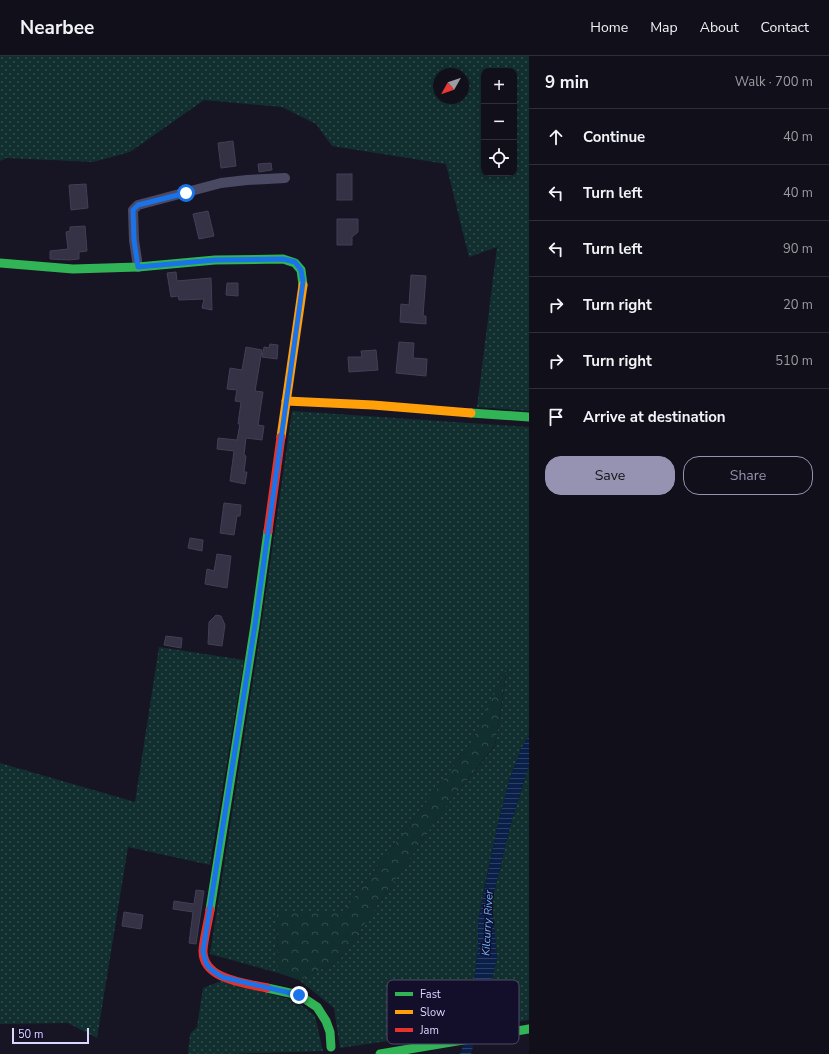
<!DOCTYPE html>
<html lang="en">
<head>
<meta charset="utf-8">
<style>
	body { margin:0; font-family:"Nunito Sans",sans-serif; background:#1a1823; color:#f1f3f6 }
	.controls { position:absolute; right:12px; top:12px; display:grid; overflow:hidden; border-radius:8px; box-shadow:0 2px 6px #0003 }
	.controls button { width:36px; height:36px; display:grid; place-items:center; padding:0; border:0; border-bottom:1px solid #302f39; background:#110f1a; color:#f1f3f6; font:20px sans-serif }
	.compass { position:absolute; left:433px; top:12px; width:36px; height:36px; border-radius:50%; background:#110f1a; box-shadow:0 2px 6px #0003; rotate:230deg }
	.scale { position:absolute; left:12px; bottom:10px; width:77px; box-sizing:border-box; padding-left:4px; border:2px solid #dbd6ff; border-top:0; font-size:11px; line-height:14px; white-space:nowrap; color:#dbd6ff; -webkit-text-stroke:3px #130e29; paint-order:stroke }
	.stop { position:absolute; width:12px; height:12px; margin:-9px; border:3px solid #1a73e8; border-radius:50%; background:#fff }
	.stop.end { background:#1a73e8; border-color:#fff; box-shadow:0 1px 4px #0008 }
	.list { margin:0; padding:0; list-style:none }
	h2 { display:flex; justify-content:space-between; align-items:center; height:52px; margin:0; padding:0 16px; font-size:17px }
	h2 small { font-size:13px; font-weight:400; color:#9c9ca2 }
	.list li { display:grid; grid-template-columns:26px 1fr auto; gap:12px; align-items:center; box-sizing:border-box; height:56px; padding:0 16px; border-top:1px solid #302f39 }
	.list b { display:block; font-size:15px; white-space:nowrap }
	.list em { font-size:13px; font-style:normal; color:#9c9ca2 }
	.actions { display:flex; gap:8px; padding:12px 16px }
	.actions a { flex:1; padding:9px 0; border:1px solid #9692b2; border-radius:16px; text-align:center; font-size:14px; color:#9692b2 }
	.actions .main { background:#9692b2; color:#111 }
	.icon { flex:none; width:22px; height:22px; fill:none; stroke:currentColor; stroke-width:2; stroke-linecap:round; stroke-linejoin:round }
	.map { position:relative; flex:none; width:529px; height:998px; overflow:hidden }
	header { display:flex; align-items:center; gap:24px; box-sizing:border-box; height:56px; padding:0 20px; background:#110f1a; border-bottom:1px solid #302f39 }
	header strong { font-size:19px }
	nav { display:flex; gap:22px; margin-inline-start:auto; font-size:14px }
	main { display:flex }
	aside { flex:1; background:#110f1a }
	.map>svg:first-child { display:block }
	.grass { fill:url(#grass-dots); fill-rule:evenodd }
	.forest { fill:url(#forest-crowns) }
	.water { fill:url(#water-rules) }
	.building { fill:#353245; stroke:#433f56 }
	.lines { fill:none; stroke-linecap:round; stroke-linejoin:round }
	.street { stroke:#4a4964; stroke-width:10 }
	.fast { stroke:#30b455; stroke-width:9 }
	.slow { stroke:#ff9f0a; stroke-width:9 }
	.jam { stroke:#e5322d; stroke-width:9 }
	.route { stroke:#1a73e8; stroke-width:5 }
	.labels { text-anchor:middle; stroke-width:3; stroke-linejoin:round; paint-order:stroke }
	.water-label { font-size:11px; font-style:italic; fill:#64b6ff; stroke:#130e29 }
	.key { fill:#130e29; stroke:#4f4a69; stroke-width:1 }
	.key-label { font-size:11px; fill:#dbd6ff }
</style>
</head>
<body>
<header>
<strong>Nearbee</strong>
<nav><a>Home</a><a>Map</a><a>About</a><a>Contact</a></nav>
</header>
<main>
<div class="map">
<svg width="529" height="998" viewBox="0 0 529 998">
	<defs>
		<pattern id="grass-dots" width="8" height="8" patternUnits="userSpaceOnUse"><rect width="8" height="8" fill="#122f30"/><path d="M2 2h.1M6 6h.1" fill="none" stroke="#344c4f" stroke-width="1.8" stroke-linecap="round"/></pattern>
		<pattern id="forest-crowns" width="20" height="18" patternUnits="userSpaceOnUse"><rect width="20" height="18" fill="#122f30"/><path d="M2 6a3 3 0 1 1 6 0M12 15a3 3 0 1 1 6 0" fill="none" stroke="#344c4f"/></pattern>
		<pattern id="water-rules" width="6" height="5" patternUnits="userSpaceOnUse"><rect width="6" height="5" fill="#0a2049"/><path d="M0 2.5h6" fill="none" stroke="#2d4064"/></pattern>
	</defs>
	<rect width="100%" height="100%" fill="#171423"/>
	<g class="grass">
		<path d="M0 0H529V355L477 351 497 191 469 201 446 108 332 90 316 68 282 51 204 44 130 96 93 106 6 102 0 105ZM484 15H514V117H484ZM439 18H463V42H439Z"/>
		<path d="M292 355 529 371V679L521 693 509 725 497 772 485 829 478 866V892L474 926 476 938 466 940 462 974 340 992 334 952 299 924 339 905 446 750 495 690 507 613 470 689 343 856H277L278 917 210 898 258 592Z"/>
		<path d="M159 591 244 604 210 809 128 791 97 982 68 967 0 968V707L135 746Z"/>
		<path d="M529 709V964L479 972 497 903 492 845 510 771Z"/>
		<path d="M221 925 297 945 315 960 323 995 227 998H188L190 978 197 971 203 932Z"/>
	</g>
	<path class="forest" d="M507 611 495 689 446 750 339 905 299 924 278 917 277 856H343L470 689Z"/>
	<path class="water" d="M529 679V709L510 771 492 845 497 903 471 998H460L473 962 476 938 474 926 478 892V866L497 772 509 725 521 693Z"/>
	<g class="building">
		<path d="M233 85 236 110 221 112 218 87Z"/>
		<path d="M271 107 272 114 259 116 258 108Z"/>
		<rect x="337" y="118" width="15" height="26"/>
		<path d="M86 128 88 152 71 154 69 129Z"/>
		<path d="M208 155 214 180 199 183 193 158Z"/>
		<path d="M337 163H358V176L352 181V189H337Z"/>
		<path d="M85 170 87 195 79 196V203L69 204 50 203V195L68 193 66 176 70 175V171Z"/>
		<path d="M176 216 177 225 211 222 212 254 202 252 204 243 179 244 178 240 171 241 167 217Z"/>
		<path d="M411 219 426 220 423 260H426V268L400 266 401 248 409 249Z"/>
		<path d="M227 227H238V240L226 239Z"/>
		<path d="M399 286 414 287 413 302 427 303 426 320 396 317Z"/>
		<path d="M270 288 278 289 277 303 262 301 264 291 269 292Z"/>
		<path d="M246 291 262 294 255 335 263 336 258 369 264 370 262 384 246 382 244 399 246 400 244 416H247L245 428 230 425 234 395 217 393 218 382 237 384 240 368H238L241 346 235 345 237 334 227 333 230 312 242 314Z"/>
		<path d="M376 294 378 314 349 316 348 301H362L361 295Z"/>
		<path d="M224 447 241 449 240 460H237L234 479 220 477Z"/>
		<path d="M190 482 203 484 202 495 188 492Z"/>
		<path d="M217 498 231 500 227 532 205 528 207 513 214 515Z"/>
		<path d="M216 559 221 560 225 569 222 590 208 588 209 566Z"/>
		<path d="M166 580 182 582 181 592 164 589Z"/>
		<path d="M196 834 204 835 196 888 189 887 193 856 173 853 174 845 194 848Z"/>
		<path d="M124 856 143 859 141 873 122 870Z"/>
	</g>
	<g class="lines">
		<path class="street" d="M138 211 134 184 133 154 138 149 221 127 247 124 285 122"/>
		<g class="fast">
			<path d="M0 207 73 213 138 211 215 204 283 203 295 207 301 214 303 229"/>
			<path d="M471 357 529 361"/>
			<path d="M210 854 255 569 268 475"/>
			<path d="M267 932 299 939 317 951 326 965 330 976 331 991"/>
			<path d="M380 998 529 973"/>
		</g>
		<g class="slow">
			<path d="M286 345 373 349 471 357"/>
			<path d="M281 381 303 229"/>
		</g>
		<g class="jam">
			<path d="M268 475 281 381"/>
			<path d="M210 854C208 867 204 881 203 894 202 924 246 927 267 932"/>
		</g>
	</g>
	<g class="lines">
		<path class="route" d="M186 137 138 149 133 154 134 184 138 211 215 204 283 203 295 206 301 214 303 226 255 569 203 895C206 911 208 912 222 921L299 939"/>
	</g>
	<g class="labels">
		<g class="water-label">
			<text transform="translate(487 867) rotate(-87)" y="4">Kilcurry River</text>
		</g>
	</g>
	<rect x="387" y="924" width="132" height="64" rx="6" class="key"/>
	<rect x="395" y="936" width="18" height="4" fill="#30b455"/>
	<rect x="395" y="954" width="18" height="4" fill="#ff9f0a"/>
	<rect x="395" y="972" width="18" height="4" fill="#e5322d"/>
	<g class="key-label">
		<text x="420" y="942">Fast</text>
		<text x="420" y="960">Slow</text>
		<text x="420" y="978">Jam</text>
	</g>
</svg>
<div class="controls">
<button>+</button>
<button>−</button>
<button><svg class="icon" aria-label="locate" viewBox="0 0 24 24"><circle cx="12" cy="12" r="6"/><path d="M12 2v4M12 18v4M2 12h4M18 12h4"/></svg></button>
</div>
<svg class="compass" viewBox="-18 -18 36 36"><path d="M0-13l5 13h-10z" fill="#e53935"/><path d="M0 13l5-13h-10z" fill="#9c9ca2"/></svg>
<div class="scale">50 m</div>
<div class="stop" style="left:186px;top:137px"></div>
<div class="stop end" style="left:299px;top:939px"></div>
</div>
<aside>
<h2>9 min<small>Walk · 700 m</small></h2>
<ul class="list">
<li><svg class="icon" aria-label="ahead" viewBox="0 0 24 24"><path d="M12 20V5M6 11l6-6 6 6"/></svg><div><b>Continue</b></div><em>40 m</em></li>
<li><svg class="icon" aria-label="left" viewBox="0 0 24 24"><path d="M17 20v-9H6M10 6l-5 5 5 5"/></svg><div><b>Turn left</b></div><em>40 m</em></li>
<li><svg class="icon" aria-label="left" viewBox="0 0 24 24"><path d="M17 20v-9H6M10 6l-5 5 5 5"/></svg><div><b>Turn left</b></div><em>90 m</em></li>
<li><svg class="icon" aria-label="right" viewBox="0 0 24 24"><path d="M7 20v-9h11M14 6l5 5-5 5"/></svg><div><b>Turn right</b></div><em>20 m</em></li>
<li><svg class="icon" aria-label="right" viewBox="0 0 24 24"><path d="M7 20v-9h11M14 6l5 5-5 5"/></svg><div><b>Turn right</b></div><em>510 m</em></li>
<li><svg class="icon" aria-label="arrive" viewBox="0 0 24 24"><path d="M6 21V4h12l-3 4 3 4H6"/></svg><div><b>Arrive at destination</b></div></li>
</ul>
<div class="actions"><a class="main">Save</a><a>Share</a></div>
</aside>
</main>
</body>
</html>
